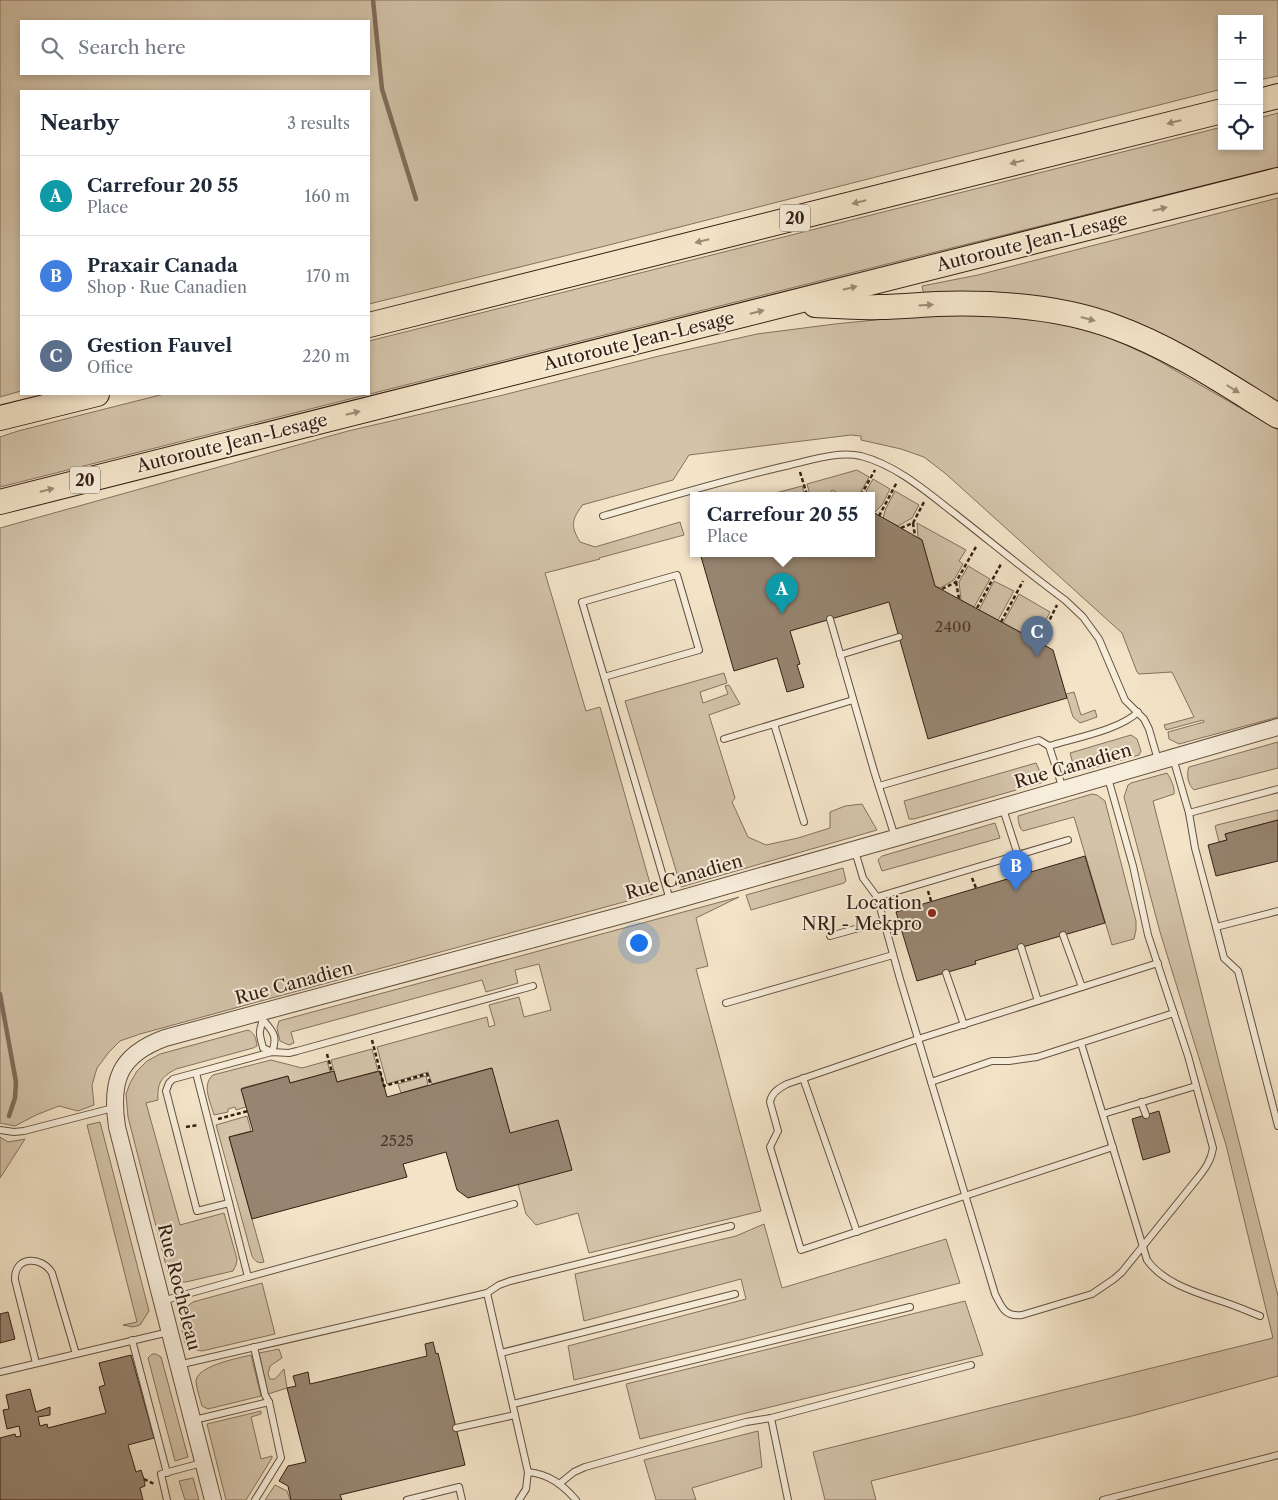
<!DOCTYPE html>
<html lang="en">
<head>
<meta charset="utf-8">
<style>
	body { margin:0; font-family:"Libre Caslon Text",serif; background:#f6f6f7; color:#1f2937 }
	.controls { position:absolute; right:15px; top:15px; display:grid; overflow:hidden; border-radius:0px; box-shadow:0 2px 8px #0003 }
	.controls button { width:45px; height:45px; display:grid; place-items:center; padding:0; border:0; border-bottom:1px solid #e0e1e3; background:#fff; color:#1f2937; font:25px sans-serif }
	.you { position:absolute; left:638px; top:942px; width:18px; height:18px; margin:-12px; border:4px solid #fff; border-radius:50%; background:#1a73e8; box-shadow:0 0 0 8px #1a73e833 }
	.badge { display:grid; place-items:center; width:32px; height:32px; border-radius:50%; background:#db2777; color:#fff; font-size:16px; font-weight:700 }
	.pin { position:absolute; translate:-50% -41px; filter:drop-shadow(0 1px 2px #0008) }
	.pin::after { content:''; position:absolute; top:26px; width:18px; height:15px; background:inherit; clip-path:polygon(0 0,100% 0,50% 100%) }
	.popup { position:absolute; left:690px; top:492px; width:185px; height:65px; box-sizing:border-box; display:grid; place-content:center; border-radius:0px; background:#fff; filter:drop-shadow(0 1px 4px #0005); font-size:16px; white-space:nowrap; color:#747a83 }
	.popup b { font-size:19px; color:#1f2937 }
	.popup::after { content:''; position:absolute; left:50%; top:100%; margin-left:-10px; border:10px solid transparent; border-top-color:#fff }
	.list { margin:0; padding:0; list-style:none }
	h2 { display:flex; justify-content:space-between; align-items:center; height:65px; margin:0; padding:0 20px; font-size:21px }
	h2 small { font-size:16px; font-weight:400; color:#747a83 }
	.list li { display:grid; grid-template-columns:32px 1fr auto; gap:15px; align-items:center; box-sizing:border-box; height:80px; padding:0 20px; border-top:1px solid #e0e1e3 }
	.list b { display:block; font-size:19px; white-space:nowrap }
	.list p { margin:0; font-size:16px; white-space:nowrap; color:#747a83 }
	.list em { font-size:16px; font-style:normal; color:#747a83 }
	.icon { flex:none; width:28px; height:28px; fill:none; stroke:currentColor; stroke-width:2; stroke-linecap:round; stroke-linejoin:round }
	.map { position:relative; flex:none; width:1278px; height:1500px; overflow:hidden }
	.search { position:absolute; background:#fff; box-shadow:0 2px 8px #0003; left:20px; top:20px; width:350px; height:55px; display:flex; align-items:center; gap:12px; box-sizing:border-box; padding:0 18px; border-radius:0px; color:#747a83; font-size:19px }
	.panel { position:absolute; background:#fff; box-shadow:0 2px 8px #0003; left:20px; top:90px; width:350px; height:305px; border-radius:0px }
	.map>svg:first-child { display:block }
	.green { fill:#d3c3a9; stroke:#84715e; fill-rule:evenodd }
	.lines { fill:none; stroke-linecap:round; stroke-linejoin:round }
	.stream { stroke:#806d5a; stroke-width:4.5 }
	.building { fill:#978571; stroke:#341f13 }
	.service-casing { stroke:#645040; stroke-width:8 }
	.tertiary-casing { stroke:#645040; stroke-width:18 }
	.motorway-casing { stroke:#341f13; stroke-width:26 }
	.path { stroke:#341f13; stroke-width:2.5; stroke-dasharray:4 2.5; stroke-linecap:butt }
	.service { stroke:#f7eddb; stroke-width:6 }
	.tertiary { stroke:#f7eddb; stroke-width:16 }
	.motorway { stroke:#f3e4c8; stroke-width:24 }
	.oneway { fill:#9d8b77 }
	.poi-dot { fill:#8f2418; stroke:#f7eddb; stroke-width:2 }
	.labels { text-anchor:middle; stroke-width:4; stroke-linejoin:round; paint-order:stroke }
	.number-label { font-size:15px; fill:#4d382a }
	.shield { fill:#f7eddb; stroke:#6e5d4f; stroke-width:1 }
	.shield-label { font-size:16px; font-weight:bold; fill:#341f13 }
	.street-label { font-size:18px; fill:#341f13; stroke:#f7eddb }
	.poi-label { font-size:18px; fill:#341f13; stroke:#f7eddb; text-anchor:end }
</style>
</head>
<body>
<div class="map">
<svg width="1278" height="1500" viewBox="0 0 1278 1500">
	<rect width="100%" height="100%" fill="#f3e4c8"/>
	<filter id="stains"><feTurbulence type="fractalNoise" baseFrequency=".004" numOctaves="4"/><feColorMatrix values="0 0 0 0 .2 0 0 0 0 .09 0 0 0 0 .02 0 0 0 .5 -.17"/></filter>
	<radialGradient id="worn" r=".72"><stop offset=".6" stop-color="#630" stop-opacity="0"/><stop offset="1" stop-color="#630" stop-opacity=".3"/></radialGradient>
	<g class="green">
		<path d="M0 0H1278V76L1259 80V19H1222V89L601 247 369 304V91H21V391L0 397ZM21 21H369V74H21Z"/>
		<path d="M1278 113V167L859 271 0 487V437L18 431 164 394H369V341L1222 127V146H1259V118Z"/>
		<path d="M1278 198V405L1174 344 924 295 922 286 978 275Z"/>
		<path d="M962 314 1013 316 1060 323 1111 338 1154 358 1278 430V717L1179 744 1169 739 1168 732 1204 722 1203 720 1166 730 1164 725 1194 717 1172 672 1139 674 1137 672 1122 633 946 474 924 457 901 449 861 440V436L851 435 689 455 673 480 582 505V506C571 520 571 527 580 542L595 547 680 522 684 535 599 558 600 559 545 573 586 711 600 707 653 894 140 1034 120 1041 109 1052 97 1068 92 1085 94 1105 78 1111 59 1106 36 1115 15 1126 0 1123V528L348 431 499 396 659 356 757 334 835 324 905 317Z"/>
		<path d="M857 470 869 477 859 495H842L832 490 829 495H810L807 484Z"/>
		<path d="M873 479 890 489 882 505 874 513 871 511V495H864Z"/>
		<path d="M802 486 805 495H768Z"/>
		<path d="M895 491 919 505 912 518 898 526 883 518 886 508Z"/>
		<path d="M917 523 966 550 959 561 963 564 954 580 940 588 935 586 922 540 918 537Z"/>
		<path d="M968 566 990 579 974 607 961 600 959 582Z"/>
		<path d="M994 581 1014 591 998 620 979 610Z"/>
		<path d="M1019 594 1050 612 1042 628 1026 635 1003 623Z"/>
		<path d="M724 673 727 683 700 692 703 703 728 694 725 686 729 685 740 704 709 715 735 798 732 802 748 837 766 845 798 838 830 828V812L845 806 862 804 877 830 681 887 625 701Z"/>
		<path d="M1074 692 1081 715 1095 710 1097 717 1080 723 1073 717 1066 694Z"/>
		<path d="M1131 735 1137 739 1141 751 1139 755 1082 771 1074 767 1070 753Z"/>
		<path d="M1278 742V768L1197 789 1194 790C1188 785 1186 774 1189 767Z"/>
		<path d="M1036 763 1042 776 1043 781 1041 783 914 819H909L904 801Z"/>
		<path d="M1167 773C1171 779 1175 788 1174 794L1153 801 1278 1296V1376L1136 1415 871 1481 876 1500H825L813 1452 1273 1338 1226 1145 1160 932 1124 797 1128 785 1131 783Z"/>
		<path d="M1092 794 1097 795 1105 801 1136 921V930L1134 939 1112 945 1074 817 1023 831C1019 828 1018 820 1018 816Z"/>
		<path d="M1278 810V820L1225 834 1227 840 1219 842 1215 826 1217 825Z"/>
		<path d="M995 823 1000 838 882 871 878 860 882 856Z"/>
		<path d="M843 868 846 881 844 883 751 910 746 895Z"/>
		<path d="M739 897 696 918 708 966 696 969 761 1211 589 1253 578 1213 536 1225 526 1214 518 1184 510 1133 491 1068 432 1084 428 1072 387 1084 377 1047 487 1017 489 1027 495 1025 489 1005 519 997 524 1017 551 1010 539 964 515 970 518 983 486 992 482 980 291 1032 294 1043 289 1045 280 1041 277 1028 279 1021Z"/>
		<path d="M248 1030C255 1033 256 1039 257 1046L253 1048 176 1069C161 1077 157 1083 158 1100L146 1103 180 1225 224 1213 237 1259 236 1265 233 1271 186 1282H179L168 1273 128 1117 126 1094 130 1083 137 1071 147 1061 160 1054Z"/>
		<path d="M372 1049 378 1071 337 1082 331 1060Z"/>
		<path d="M271 1060 302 1068 327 1061 330 1072 290 1083 288 1076 242 1088 246 1107 236 1110 235 1107 228 1109V1112L214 1115C211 1103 201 1085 213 1075Z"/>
		<path d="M426 1076 428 1085 401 1093 398 1084Z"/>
		<path d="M247 1116 251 1131 229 1137 264 1262C258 1264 255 1261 252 1256L216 1125Z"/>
		<path d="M100 1122 149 1311 140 1325 133 1327 123 1325 137 1322 87 1125Z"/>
		<path d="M0 1137 8 1142 25 1139 0 1178Z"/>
		<path d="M764 1224 782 1288 946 1239 960 1283 744 1339 574 1380 568 1346 746 1299 741 1279 584 1321 575 1274 736 1236Z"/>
		<path d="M262 1283 275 1334 202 1351 193 1349 186 1346C182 1326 174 1315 193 1302Z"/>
		<path d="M965 1301 983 1355 640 1439 626 1384Z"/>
		<path d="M279 1349 282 1358 270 1366 268 1374 270 1379H275L284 1369 287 1388 268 1394 259 1353Z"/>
		<path d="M152 1354H156L161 1357 188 1457 175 1461 148 1358Z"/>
		<path d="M251 1355 261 1396 208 1409 202 1406C200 1399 197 1390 196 1382 195 1366 239 1358 251 1355Z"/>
		<path d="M261 1411V1414L251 1417 261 1459 272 1456V1458L246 1500H226L207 1424Z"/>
		<path d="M758 1431 762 1467 692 1488 696 1500H656L644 1460Z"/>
		<path d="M193 1478 199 1500H185L179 1481Z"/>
		<path d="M275 1485 287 1491 290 1500H265Z"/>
	</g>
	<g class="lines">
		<g class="stream">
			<path d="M373 0 382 89 416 199"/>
			<path d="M0 994 16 1082 15 1098 9 1116"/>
		</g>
	</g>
	<g class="building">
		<path d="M871 511 922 540 935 586 1053 650 1067 698 928 739 889 602 790 631 800 664 797 665 804 687 787 692 777 658 734 671 700 553H871Z"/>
		<path d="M1278 820V861L1216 876 1208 845 1227 840 1225 834Z"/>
		<path d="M1085 856 1105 923 975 961 976 964 917 981 896 912Z"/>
		<path d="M492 1068 510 1133 558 1120 572 1170 468 1198 457 1190 446 1152 403 1164 407 1177 252 1219 229 1137 253 1131 241 1089 288 1076 290 1083 334 1071 337 1082 380 1071 387 1097Z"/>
		<path d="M1159 1111 1170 1152 1143 1160 1132 1119Z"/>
		<path d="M8 1312 15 1339 0 1343V1314Z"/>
		<path d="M433 1342 436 1354 438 1353 465 1465 340 1495 342 1500H291L288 1486 279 1481 288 1466 306 1462 287 1388 296 1386 293 1376 308 1372 310 1384 427 1356 425 1344Z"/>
		<path d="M131 1355 154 1438 128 1445 136 1472 141 1470 144 1479 145 1486 140 1488 143 1500H0V1438L15 1434 16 1437 21 1436 19 1426 7 1429 3 1410 9 1409 6 1395 30 1389 36 1412 50 1407V1415L38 1417 40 1426 47 1424 48 1428 106 1413 99 1387 105 1385 99 1363Z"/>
	</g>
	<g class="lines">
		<g class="service-casing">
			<g id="service">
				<path d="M603 516C665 498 727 479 790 465 812 460 838 451 861 456 896 465 927 492 954 513 991 542 1027 572 1065 600L1083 617 1099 639 1125 700 1144 719 1149 729 1158 760"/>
				<path d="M830 619 874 771 895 837"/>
				<path d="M840 655 899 637"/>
				<path d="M604 677 699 650 677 575 582 602 670 900"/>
				<path d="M774 724 804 822"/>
				<path d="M724 739 853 700"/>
				<path d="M1173 758 1189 813 1278 789"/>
				<path d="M879 786 1039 740 1049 746"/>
				<path d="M1063 789 1049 746C1074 738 1120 730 1138 712"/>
				<path d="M1003 809 1018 855"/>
				<path d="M1189 813 1195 848 1216 927 1278 911"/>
				<path d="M855 851 863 878 877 897 900 979 995 1294C1002 1308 1005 1317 1022 1315L1092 1294 1114 1279 1122 1272 1197 1179C1205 1169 1211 1161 1213 1148L1188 1056 1148 935 1133 866 1108 778"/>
				<path d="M877 897 1068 840"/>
				<path d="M1216 927 1224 958 1238 971 1278 1126"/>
				<path d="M1063 935 1082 987"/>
				<path d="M830 936 884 921"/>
				<path d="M1021 947 1038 1001"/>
				<path d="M946 973 964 1025"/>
				<path d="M726 1003 893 955"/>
				<path d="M262 1013C264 1020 261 1024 260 1031 259 1036 262 1042 263 1048L272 1052C278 1037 273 1031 263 1020"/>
				<path d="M1081 1043 1147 1260C1164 1284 1198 1293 1224 1302 1236 1306 1248 1311 1260 1316"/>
				<path d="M803 1078 857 1232"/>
				<path d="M931 1082 992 1061H1009L1037 1057 1174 1013"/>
				<path d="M1141 1102 1146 1115"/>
				<path d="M1103 1114 1196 1086"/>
				<path d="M0 1130 14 1132 24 1131 113 1108"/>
				<path d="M1113 1147 801 1250 770 1147 778 1131 770 1102C771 1093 779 1088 787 1084L918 1039 1158 963"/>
				<path d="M229 1203 197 1211 166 1091 169 1083 173 1079 272 1052 289 1053 297 1051 533 986"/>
				<path d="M248 1277 514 1204"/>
				<path d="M487 1293 528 1472 526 1489 519 1500"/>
				<path d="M162 1301 248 1277 196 1073"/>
				<path d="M132 1340 167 1473"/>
				<path d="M254 1347 265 1395 269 1402"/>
				<path d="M501 1353 735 1294"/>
				<path d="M36 1363 15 1280C14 1255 42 1256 52 1273L76 1354"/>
				<path d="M178 1365 487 1293 499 1285 510 1281 731 1226"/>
				<path d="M0 1372 169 1332"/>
				<path d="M513 1404 910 1307"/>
				<path d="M771 1418 788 1500"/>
				<path d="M194 1420 269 1402 281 1458 255 1500"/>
				<path d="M456 1428 515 1415"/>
				<path d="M528 1472C549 1474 563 1485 576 1500"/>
				<path d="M559 1484 574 1472 585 1467 746 1422 771 1418 971 1365"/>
				<path d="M167 1500 161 1474 202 1463"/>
				<path d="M407 1500 459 1487 462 1500"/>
				<path d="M1103 1500 1278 1455"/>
			</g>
		</g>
		<g class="tertiary-casing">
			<path id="tertiary" d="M213 1500 117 1127C110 1080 119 1055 165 1038L634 912 895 838 1278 727"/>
		</g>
		<g class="motorway-casing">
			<g id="motorway">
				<path d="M1259 101 1278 96"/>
				<path d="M815 305C836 306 858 308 879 307 898 307 917 305 936 304 996 302 1059 306 1115 327 1173 348 1226 384 1278 416"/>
				<path d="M369 325 1222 111"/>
				<path d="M0 418 97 394"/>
				<path d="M0 502 1278 180"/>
			</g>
		</g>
		<g class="path">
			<path d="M800 472 807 495"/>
			<path d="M861 495 875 470"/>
			<path d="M879 516 897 482"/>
			<path d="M913 523 924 502"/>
			<path d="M901 528 913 523 915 536"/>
			<path d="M956 582 959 599"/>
			<path d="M942 589 956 582 977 545"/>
			<path d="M977 608 1001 564"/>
			<path d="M1001 622 1023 581"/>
			<path d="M1044 631 1057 605"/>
			<path d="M1030 637 1044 631 1045 646"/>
			<path d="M1027 862 1031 872"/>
			<path d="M1010 867 1013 877"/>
			<path d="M972 878 976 888"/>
			<path d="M928 891 931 901"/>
			<path d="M372 1040 384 1086 427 1074 431 1085"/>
			<path d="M327 1054 332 1072"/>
			<path d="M218 1119 248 1111"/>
			<path d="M186 1127 198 1125"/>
			<path d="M144 1479 154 1484"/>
		</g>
		<use href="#service" class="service"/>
		<use href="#tertiary" class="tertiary"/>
		<use href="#motorway" class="motorway"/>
	</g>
	<defs><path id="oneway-solid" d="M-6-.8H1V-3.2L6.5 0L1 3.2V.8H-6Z" transform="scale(1.25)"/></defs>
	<g class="oneway">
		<use href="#oneway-solid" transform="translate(1174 122) rotate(166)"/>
		<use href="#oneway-solid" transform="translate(1017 162) rotate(166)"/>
		<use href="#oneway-solid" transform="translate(859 202) rotate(166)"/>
		<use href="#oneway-solid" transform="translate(1160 209) rotate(-14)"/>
		<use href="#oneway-solid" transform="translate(702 241) rotate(166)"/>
		<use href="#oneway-solid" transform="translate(850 288) rotate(-14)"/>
		<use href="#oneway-solid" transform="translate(926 305) rotate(-3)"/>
		<use href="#oneway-solid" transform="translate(757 312) rotate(-14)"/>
		<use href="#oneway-solid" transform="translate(1088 319) rotate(15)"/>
		<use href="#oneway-solid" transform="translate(1233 389) rotate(32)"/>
		<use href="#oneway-solid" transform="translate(353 413) rotate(-14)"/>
		<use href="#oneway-solid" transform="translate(47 490) rotate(-14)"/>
	</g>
	<circle class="poi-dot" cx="932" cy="913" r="5"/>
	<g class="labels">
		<g class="number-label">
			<text x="953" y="632">2400</text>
			<text x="397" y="1146">2525</text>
		</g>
		<g class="shield">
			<rect x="780" y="204.5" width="30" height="27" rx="4"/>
			<rect x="70" y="466.5" width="30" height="27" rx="4"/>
		</g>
		<g class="shield-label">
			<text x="795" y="224">20</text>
			<text x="85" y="486">20</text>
		</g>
		<g class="street-label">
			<text transform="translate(1032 242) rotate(-14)" y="6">Autoroute Jean-Lesage</text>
			<text transform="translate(639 341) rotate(-14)" y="6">Autoroute Jean-Lesage</text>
			<text transform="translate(232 443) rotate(-14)" y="6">Autoroute Jean-Lesage</text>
			<text transform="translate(1073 766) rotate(-16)" y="6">Rue Canadien</text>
			<text transform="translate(684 877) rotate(-16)" y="6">Rue Canadien</text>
			<text transform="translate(294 983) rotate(-15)" y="6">Rue Canadien</text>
			<text transform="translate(179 1287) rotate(76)" y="6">Rue Rocheleau</text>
		</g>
		<g class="poi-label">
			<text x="922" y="909">Location<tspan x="922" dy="21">NRJ - Mekpro</tspan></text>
		</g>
	</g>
	<rect width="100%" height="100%" filter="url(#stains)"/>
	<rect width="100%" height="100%" fill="url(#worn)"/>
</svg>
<div class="controls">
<button>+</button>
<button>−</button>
<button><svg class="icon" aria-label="locate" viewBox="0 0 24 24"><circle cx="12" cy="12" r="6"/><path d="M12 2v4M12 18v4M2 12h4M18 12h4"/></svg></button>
</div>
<div class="you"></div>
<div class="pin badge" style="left:782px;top:614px;background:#0f9aa8">A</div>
<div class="popup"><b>Carrefour 20 55</b>Place</div>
<div class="pin badge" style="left:1016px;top:891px;background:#3f7fe0">B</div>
<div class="pin badge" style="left:1037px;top:657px;background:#5c6f8a">C</div>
<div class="search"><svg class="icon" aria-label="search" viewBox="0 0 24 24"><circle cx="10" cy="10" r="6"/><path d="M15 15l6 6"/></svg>Search here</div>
<section class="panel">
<h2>Nearby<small>3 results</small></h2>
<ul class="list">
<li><span class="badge" style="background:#0f9aa8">A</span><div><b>Carrefour 20 55</b><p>Place</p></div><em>160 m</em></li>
<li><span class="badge" style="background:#3f7fe0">B</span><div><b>Praxair Canada</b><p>Shop · Rue Canadien</p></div><em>170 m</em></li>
<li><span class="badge" style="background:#5c6f8a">C</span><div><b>Gestion Fauvel</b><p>Office</p></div><em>220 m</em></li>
</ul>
</section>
</div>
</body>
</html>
